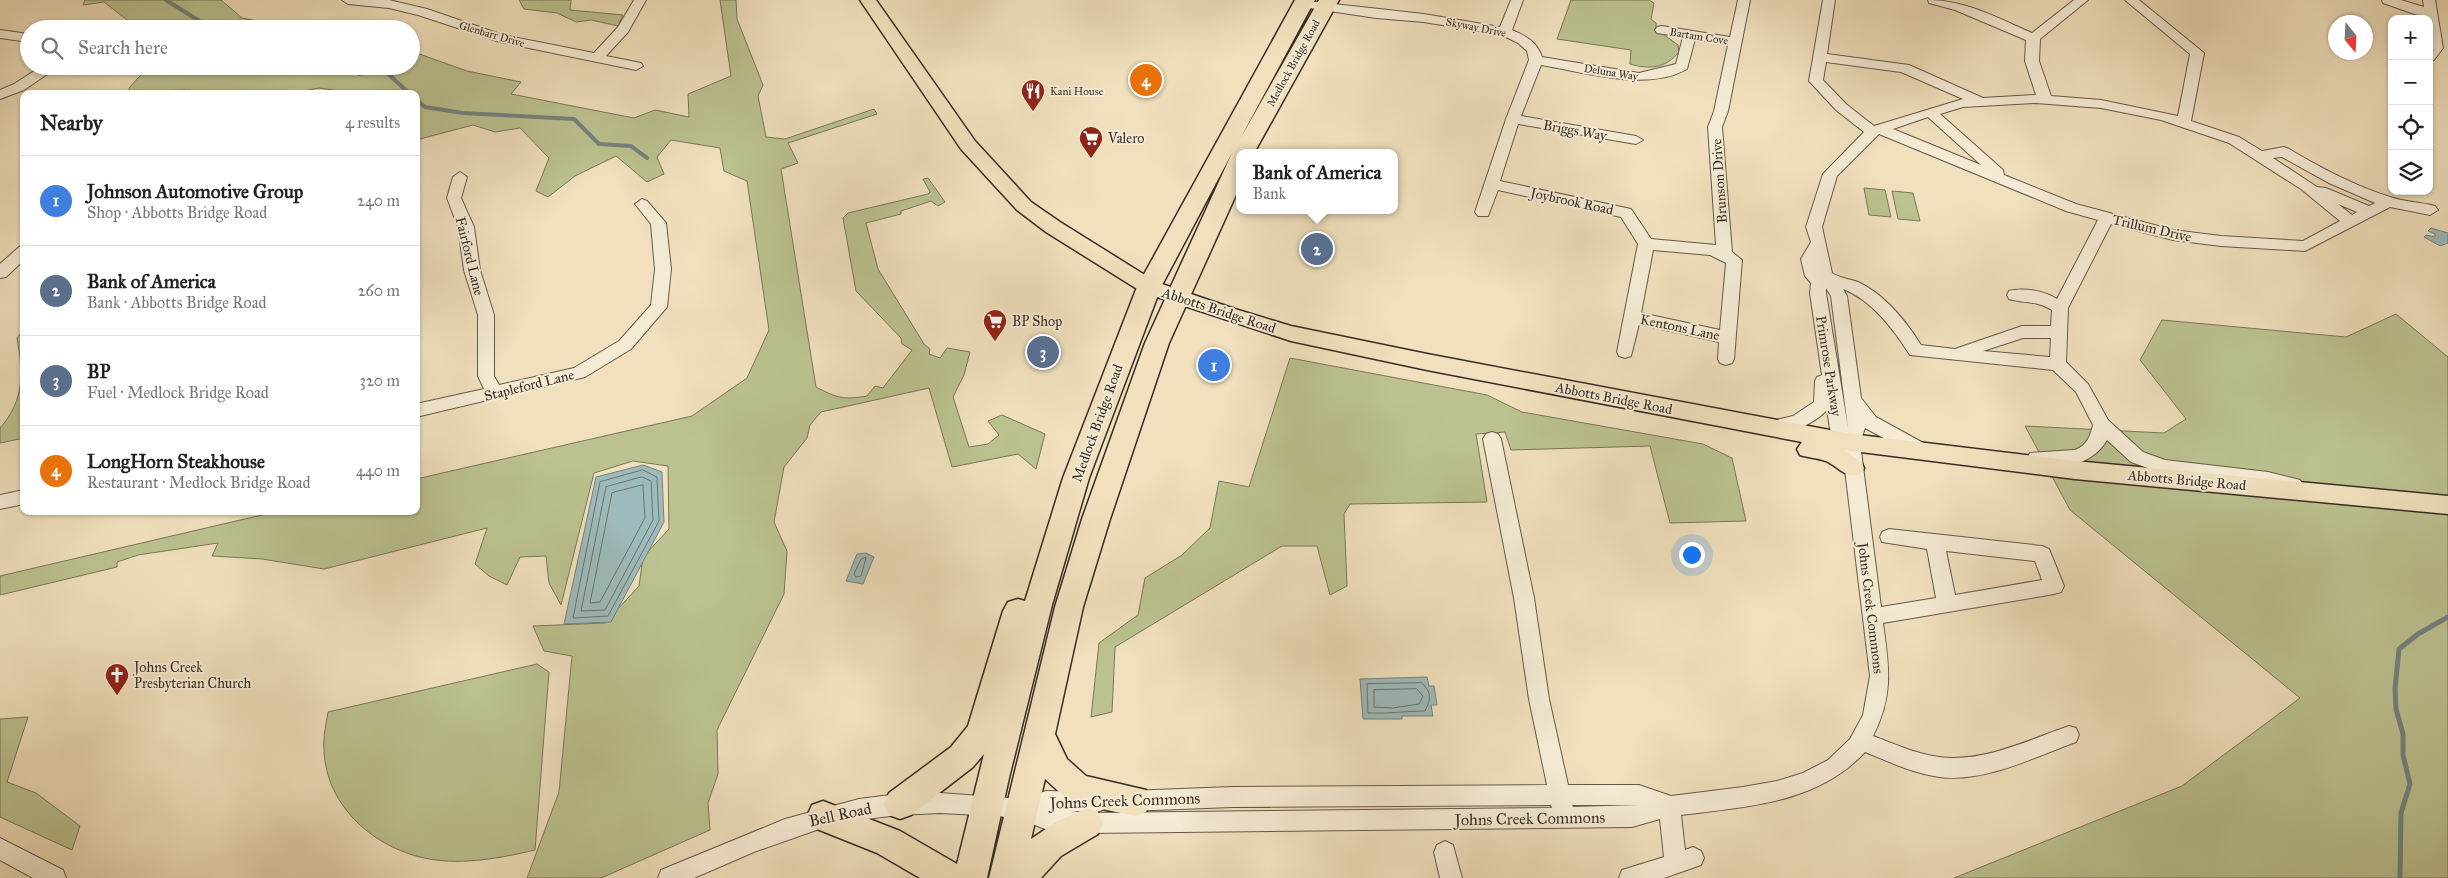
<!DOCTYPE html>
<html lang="en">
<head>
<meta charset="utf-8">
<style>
	body { margin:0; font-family:"IM FELL Great Primer",serif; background:#f6f6f6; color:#222 }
	.controls { position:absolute; right:15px; top:15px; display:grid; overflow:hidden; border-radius:10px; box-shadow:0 1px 4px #0004 }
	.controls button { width:45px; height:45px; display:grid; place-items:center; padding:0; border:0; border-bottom:1px solid #e0e0e0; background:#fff; color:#222; font:25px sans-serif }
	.compass { position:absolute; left:2328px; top:15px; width:45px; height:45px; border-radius:50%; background:#fff; box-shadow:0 1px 4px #0004; rotate:162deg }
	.you { position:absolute; left:1691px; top:554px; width:18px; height:18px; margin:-12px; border:4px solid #fff; border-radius:50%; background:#1a73e8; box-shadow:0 0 0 8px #1a73e833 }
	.badge { display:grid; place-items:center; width:32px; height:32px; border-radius:50%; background:#7c3aed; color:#fff; font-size:16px; font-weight:700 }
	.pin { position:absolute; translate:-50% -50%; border:2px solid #fff; box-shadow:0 1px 5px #0006 }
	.popup { position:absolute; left:1236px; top:149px; width:162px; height:65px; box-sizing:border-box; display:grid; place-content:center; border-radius:10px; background:#fff; filter:drop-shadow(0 1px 4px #0005); font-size:16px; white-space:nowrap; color:#767676 }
	.popup b { font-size:19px; color:#222 }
	.popup::after { content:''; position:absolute; left:50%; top:100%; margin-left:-10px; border:10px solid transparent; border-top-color:#fff }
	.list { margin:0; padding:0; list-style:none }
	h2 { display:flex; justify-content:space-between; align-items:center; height:65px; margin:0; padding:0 20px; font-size:21px }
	h2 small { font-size:16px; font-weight:400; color:#767676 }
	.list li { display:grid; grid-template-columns:32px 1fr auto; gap:15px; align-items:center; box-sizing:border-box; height:90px; padding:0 20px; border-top:1px solid #e0e0e0 }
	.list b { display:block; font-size:19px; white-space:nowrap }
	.list p { margin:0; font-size:16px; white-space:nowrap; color:#767676 }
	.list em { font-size:16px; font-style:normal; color:#767676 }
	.icon { flex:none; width:28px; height:28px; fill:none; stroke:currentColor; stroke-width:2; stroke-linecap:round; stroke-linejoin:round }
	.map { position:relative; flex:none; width:2448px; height:878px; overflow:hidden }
	.search { position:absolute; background:#fff; box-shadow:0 1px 4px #0004; left:20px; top:20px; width:400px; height:55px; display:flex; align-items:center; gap:12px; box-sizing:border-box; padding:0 18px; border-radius:28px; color:#767676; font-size:19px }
	.panel { position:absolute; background:#fff; box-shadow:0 1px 4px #0004; left:20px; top:90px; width:400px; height:425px; border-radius:10px }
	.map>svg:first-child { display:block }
	.green { fill:#bbc290; stroke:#79775a }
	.water { fill:#9ebbbb; stroke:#75827f }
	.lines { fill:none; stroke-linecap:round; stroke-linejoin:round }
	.shore { stroke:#6a7470; stroke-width:1 }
	.stream-far1 { stroke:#75827f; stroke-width:4 }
	.stream { stroke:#75827f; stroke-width:5 }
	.minor-casing { stroke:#65594a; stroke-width:2 }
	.major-casing { stroke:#372c24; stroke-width:3 }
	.highway-casing { stroke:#372c24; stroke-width:3 }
	.minor { fill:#f5ebd4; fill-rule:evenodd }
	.major { fill:#f0e0bd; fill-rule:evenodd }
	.highway { fill:#f0e0bd; fill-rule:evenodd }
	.labels { text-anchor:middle; stroke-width:4; stroke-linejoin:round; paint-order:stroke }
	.far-street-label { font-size:11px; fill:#372c24; stroke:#f5ebd4 }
	.far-poi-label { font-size:11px; fill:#372c24; stroke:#f5ebd4; text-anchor:start }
	.street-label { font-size:14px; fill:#372c24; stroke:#f5ebd4 }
	.poi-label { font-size:14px; fill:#372c24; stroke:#f5ebd4; text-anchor:start }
	.near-street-label { font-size:16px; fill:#372c24; stroke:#f5ebd4 }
</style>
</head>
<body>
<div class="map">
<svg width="2448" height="878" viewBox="0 0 2448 878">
	<rect width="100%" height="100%" fill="#f0e0bd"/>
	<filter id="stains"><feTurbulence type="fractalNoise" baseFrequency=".004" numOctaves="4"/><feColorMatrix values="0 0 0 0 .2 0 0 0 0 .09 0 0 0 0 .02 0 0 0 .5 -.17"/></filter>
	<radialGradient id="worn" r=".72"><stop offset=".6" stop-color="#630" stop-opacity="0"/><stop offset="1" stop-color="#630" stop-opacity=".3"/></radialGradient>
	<g class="green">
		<path d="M85 0H221L242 18 298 29H139L104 2 83 5Z"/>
		<path d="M519 0H571L570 10 623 15 618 26 591 20 576 22 557 13 524 9Z"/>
		<path d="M720 0H736L737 19 763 85 758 96 766 137 785 139 874 109 877 114 788 143 798 163 781 169 816 387C837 398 844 400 867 396L875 386 883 388 912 350 902 344 901 338 856 291 843 218 848 213 928 194 930 192 923 179 928 178 945 202 938 206 931 201 901 211V214L866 223 878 269 924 344 930 349 929 354 940 358 947 348 970 352 964 375 953 397 969 447 988 444 999 435 988 421 1002 415 1045 434 1036 469 1018 454 952 467 929 388 821 412 810 425 807 438 784 467 774 522 787 551 784 594 717 730 718 774 708 803 710 830 601 878H527L559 792 572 656 544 651 533 626 605 623 639 586 643 557 669 529 668 466 633 461 594 473 561 605 549 583 546 556 520 557 507 585 489 576 475 564 487 528 324 569 262 559 212 556 218 543 138 555 117 562V567L0 595V576L279 511H416V479L692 416 747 378 769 330 747 181 724 171 720 148 671 140 657 157 664 174 647 182 616 156 575 176 548 197 536 191 549 158 520 128 495 132 473 125 420 139 416 137V94H360L319 88 289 94H193L191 90C170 89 151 94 130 94L129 88 149 66H411V51L467 71 521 82 511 94 634 118 655 110 689 117 688 94 731 76Z"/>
		<path d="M1571 0H1649L1654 3 1651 19 1656 23V29L1678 45 1679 52C1666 68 1650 70 1630 64L1631 50 1557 39Z"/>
		<path d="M1864 188 1885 190 1891 217 1869 215Z"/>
		<path d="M1892 191 1913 193 1920 221 1898 219Z"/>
		<path d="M2396 314 2448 357V878H1954L2182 786 2300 698 2070 510 2025 426 2164 433 2186 419 2140 360 2162 320 2346 337Z"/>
		<path d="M24 330V438L0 443V428C25 400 23 372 17 338Z"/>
		<path d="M1290 358 1487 395 1522 412 1703 444 1732 458 1746 521 1670 523 1650 446 1511 450 1505 432 1476 434 1487 502 1350 504 1344 514 1347 586 1330 595 1317 546H1282L1115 647 1112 712 1091 717 1099 643 1138 615 1145 578 1182 555 1210 528 1219 481 1249 487Z"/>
		<path d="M537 664 549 672 535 850C501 858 464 865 429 859 375 849 326 807 324 750 323 737 326 724 328 712Z"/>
		<path d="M28 717 7 782 36 793 80 826 72 850 0 817V719Z"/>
	</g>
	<g class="water">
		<path d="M2431 228 2448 233V243L2440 246 2424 237 2426 235 2435 237V234L2428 231Z"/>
		<path d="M643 465 662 472 664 522 611 622 564 624 596 477Z"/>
		<path d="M866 553 874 557 863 584 846 581 857 554Z"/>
		<path d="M1427 677 1429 686H1434L1437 705H1431L1433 716H1402V719H1363L1360 679Z"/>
	</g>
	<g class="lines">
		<g class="shore">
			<path d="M643 470 657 477 659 521 608 616 573 618 600 482Z"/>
			<path d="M642 477 651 481 653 520 605 610 581 611 606 487Z"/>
			<path d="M643 485 645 518 600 602 590 603 612 493Z"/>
			<path d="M866 558 861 576 856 577 854 574 861 559Z"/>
			<path d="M1422 683C1432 694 1431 698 1425 711 1405 711 1388 714 1368 713L1367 684Z"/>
			<path d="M1417 689 1423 696 1419 704 1393 708 1374 707V690Z"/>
		</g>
		<g class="stream-far1">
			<path d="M166 0 201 22 205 29"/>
			<path d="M224 66 223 72 266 66"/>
			<path d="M273 66H334"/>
			<path d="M361 66 359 74 384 70 410 94"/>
			<path d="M416 100 425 107 463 113 574 119 599 144 631 146 647 158"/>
		</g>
		<path class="stream" d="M2400 878 2401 813 2410 784 2403 755V734L2396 709 2395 689 2399 649 2418 634 2448 617"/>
		<g class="minor-casing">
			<g id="minor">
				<path d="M342 0H389L427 9 503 35 594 53 618 27 634 0H646L628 32 606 56 641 63 643 66 636 70 500 42 418 15 389 8 348 4Z"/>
				<path d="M1298 0 1424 14 1500 27 1511 0H1523L1512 30C1526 36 1537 42 1542 57L1639 73 1676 64 1683 37 1657 33 1655 30 1657 27 1662 26 1730 37 1738 0H1750L1728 111 1722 127 1732 252 1742 260 1734 359 1732 363 1726 365 1720 363 1718 359 1719 342 1639 324 1631 356 1625 358 1619 356 1617 352 1638 244 1621 217 1498 190 1488 216H1478L1475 212 1506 119 1529 60 1527 51 1518 43 1502 35 1424 22 1376 18 1303 7 1298 6 1297 3ZM1695 39 1728 45 1714 111 1708 127 1716 245 1651 239 1631 209 1500 181 1518 124 1636 144 1643 140 1636 136 1521 116 1541 65C1584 72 1647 92 1687 69ZM1653 250 1710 255 1726 263 1720 330 1641 313Z"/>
				<path d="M1823 0H1835L1827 54 1909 65 1983 98 2036 95 2025 61 2026 40 1955 10 1929 3 1928 0C1965 0 1998 18 2032 33L2074 0H2088L2040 39 2039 61 2051 96 2101 100 2178 116 2190 54 2125 0H2139L2204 53 2191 121 2239 137 2262 151 2284 147 2289 149C2321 168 2355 186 2390 197 2405 202 2420 202 2435 206L2438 210 2430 215 2390 207 2305 251 2221 246 2173 240 2111 224 2068 308 2066 362 2088 384 2108 420 2143 452 2165 460 2268 472 2300 480 2303 485 2300 490 2294 492 2268 486 2164 474 2131 462 2107 440C2092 466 2057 472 2030 463L2027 458 2030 453 2075 450C2087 445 2090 437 2093 425L2076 392 2053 370 1910 355C1894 330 1872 300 1843 289L1847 296 1861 398 1876 417 1927 445 1930 450 1927 455 1921 457 1915 455 1865 428 1860 443 1881 607 1936 598 1927 549 1882 542 1880 537 1882 532 1889 529 2042 546 2049 549 2064 586 2061 592 2054 594 1883 623C1889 667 1894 695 1873 736 1895 744 1916 754 1939 757 1983 763 2028 740 2069 726L2076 728 2079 735 2076 742C2034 757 1985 783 1939 777 1913 773 1889 762 1865 752 1817 804 1748 806 1681 815L1685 850 1693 847 1701 851 1704 858 1701 865 1664 878H1619L1622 870 1664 857 1660 819 1632 827 1087 833 1045 829 1022 820 999 816 940 813 898 815 859 820 822 828 754 852 694 878H658L661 870 785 819 859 799 898 794 940 793 1021 799 1046 791 1097 792 1105 795 1108 802 1105 809 1097 812 1070 811 1087 813 1552 808 1551 805 1232 807 1128 811 1120 808 1117 801 1120 794 1128 791 1232 787 1547 785 1529 699 1514 598 1483 439 1486 434 1492 432 1498 434 1501 439 1534 598 1549 699 1568 785H1639L1671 796 1743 787 1777 781 1803 773 1828 760 1850 739 1863 715 1870 676 1842 445 1830 429 1827 410C1814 424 1783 439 1764 433L1761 428 1764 423 1793 416 1814 402 1815 381 1817 377 1822 375 1810 293 1811 283 1805 276 1801 259 1811 242 1806 227 1823 174 1864 132 1836 110 1809 81ZM1826 62 1901 72 1963 99 1874 126 1846 104 1823 80ZM2036 103 2101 108 2161 120 2229 143 2301 189 2340 221 2303 241 2221 236 2173 230 2076 204 2004 175 2003 170 1940 114 1963 107ZM1928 117 1981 165 1893 129ZM1879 134 2066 211 2098 220 2057 299C2045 291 2023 287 2009 291L2007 295 2009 299C2027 304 2035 300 2052 310L2051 326H2022L1955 349 1921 345C1906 321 1884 294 1858 282 1849 279 1840 278 1832 273L1822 227 1837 176ZM2282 157 2329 183 2375 203 2369 206 2326 188 2317 187 2273 158ZM2338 204 2357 212 2352 215ZM1826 288 1831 296 1848 428 1826 293ZM2023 338H2051L2050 357 1983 351ZM1946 551 2035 561 2042 580 1955 595ZM1572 805H1638L1573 807Z"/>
				<path d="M2382 0H2401L2424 7 2423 0H2435L2443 48 2434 60 2429 61V19L2383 3Z"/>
				<path d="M0 30 29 34V42L0 38Z"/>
				<path d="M42 66H59L24 90 0 99V90L14 84Z"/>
				<path d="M460 172 467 177 461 198 474 227 480 270 494 315V376L499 385 574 368 619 341 651 305 655 269 651 224 635 204 642 199 647 201 666 223 671 269 667 307 631 349 585 377 416 417V404L484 389 478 376V315L464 270 458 227 447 198 453 177Z"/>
				<path d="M24 246V260L6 277 0 278V264L19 247Z"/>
				<path d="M24 490V504L0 509V495Z"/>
				<path d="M0 838 63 870 66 878H33L0 860Z"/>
				<path d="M1445 841 1453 845 1462 878H1440L1434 852 1437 845Z"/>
			</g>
		</g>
		<g class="major-casing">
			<path id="major" d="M860 0H876L975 141 1031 202 1060 222 1156 282 1235 309 1291 326 1427 354 1851 434 2075 461 2448 496V514L2075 479 1845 450 1861 462 1864 468 1861 474C1846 479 1841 469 1828 462 1820 458 1809 458 1800 455L1797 449 1802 442 1427 370 1291 341 1142 292 1046 232 1017 210 961 149Z"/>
		</g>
		<g class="highway-casing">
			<path id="highway" d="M1295 0H1315L1240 139 1319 0H1339L1254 153H1240V186L1169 343 1110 519 1083 607 1055 734 1067 759 1086 776 1146 790 1151 801 1146 812 1135 816 1078 804 1067 799 1045 779 1031 839 1056 822 1087 808 1098 812 1103 823 1098 834 1061 856 1041 878H989L1055 607 1082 519 1145 343 1232 153 1161 287 1089 478 1052 605 1009 778 987 878H920L877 853 812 827 807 816 812 805 823 801 900 831 957 864 984 754 973 767 911 815 900 819 889 815 884 804 889 793 951 747 968 726 1003 611 1008 602 1018 599 1025 601 1063 478 1137 287Z"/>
		</g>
		<use href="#minor" class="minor"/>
		<use href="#major" class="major"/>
		<use href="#highway" class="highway"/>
	</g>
	<defs>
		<g id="restaurant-pin" transform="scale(1.25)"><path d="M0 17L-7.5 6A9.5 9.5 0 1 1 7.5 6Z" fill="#8f2418" stroke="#f5ebd4"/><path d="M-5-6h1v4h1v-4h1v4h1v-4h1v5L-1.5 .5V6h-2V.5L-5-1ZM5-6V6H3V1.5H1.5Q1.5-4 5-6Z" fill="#fff"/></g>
		<g id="supermarket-pin" transform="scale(1.25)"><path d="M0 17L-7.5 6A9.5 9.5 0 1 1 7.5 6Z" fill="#8f2418" stroke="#f5ebd4"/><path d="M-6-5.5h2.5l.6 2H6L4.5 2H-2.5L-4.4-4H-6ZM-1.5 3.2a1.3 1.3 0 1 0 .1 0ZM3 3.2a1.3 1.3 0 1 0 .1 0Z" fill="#fff"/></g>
		<g id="church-pin" transform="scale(1.25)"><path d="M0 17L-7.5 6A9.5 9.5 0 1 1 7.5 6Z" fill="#8f2418" stroke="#f5ebd4"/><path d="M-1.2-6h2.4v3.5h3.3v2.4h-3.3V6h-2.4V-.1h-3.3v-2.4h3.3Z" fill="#fff"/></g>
	</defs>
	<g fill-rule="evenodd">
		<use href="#restaurant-pin" x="1033" y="91"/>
		<use href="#supermarket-pin" x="1091" y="138"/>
		<use href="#supermarket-pin" x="995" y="321"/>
		<use href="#church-pin" x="117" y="675"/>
	</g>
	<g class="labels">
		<g class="far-street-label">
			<text transform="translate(1476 27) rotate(11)" y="4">Skyway Drive</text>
			<text transform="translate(492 34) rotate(16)" y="4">Glenbarr Drive</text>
			<text transform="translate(1699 36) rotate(9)" y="4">Bartam Cove</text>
			<text transform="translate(1293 63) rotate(-61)" y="4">Medlock Bridge Road</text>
			<text transform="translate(1611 72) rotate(9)" y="4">Deluna Way</text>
		</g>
		<g class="far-poi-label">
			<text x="1050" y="95">Kani House</text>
		</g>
		<g class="street-label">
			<text transform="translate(1575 130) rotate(10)" y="5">Briggs Way</text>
			<text transform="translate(1719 181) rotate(-94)" y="5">Brunson Drive</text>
			<text transform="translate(1572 201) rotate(12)" y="5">Joybrook Road</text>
			<text transform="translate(2152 228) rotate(13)" y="5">Trillum Drive</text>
			<text transform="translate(470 256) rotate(76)" y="5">Fairford Lane</text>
			<text transform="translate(1219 310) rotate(18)" y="5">Abbotts Bridge Road</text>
			<text transform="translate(1680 327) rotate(12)" y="5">Kentons Lane</text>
			<text transform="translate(1829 366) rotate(81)" y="5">Primrose Parkway</text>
			<text transform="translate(529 385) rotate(-14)" y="5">Stapleford Lane</text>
			<text transform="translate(1614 398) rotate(11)" y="5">Abbotts Bridge Road</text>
			<text transform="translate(1097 423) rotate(-70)" y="5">Medlock Bridge Road</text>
			<text transform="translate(2187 480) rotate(5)" y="5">Abbotts Bridge Road</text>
			<text transform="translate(1871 608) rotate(83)" y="5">Johns Creek Commons</text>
		</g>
		<g class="poi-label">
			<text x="1108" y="143">Valero</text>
			<text x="1012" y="326">BP Shop</text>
			<text x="134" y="672">Johns Creek<tspan x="134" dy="16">Presbyterian Church</tspan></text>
		</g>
		<g class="near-street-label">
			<text transform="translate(1125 800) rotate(-2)" y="6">Johns Creek Commons</text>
			<text transform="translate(840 814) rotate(-12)" y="6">Bell Road</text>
			<text transform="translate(1530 818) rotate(-1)" y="6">Johns Creek Commons</text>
		</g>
	</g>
	<rect width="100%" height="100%" filter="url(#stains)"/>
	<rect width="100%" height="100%" fill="url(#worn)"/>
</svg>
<div class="controls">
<button>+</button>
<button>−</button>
<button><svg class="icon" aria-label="locate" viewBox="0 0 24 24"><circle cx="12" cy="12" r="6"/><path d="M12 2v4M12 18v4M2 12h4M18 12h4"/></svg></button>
<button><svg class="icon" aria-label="layers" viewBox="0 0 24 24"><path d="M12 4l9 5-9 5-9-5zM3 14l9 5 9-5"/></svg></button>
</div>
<svg class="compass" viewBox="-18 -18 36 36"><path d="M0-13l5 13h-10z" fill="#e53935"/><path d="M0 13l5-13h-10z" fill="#767676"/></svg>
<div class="you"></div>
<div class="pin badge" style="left:1214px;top:365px;background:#3f7fe0">1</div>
<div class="pin badge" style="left:1317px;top:249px;background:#5c6f8a">2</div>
<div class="popup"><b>Bank of America</b>Bank</div>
<div class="pin badge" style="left:1043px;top:352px;background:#5c6f8a">3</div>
<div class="pin badge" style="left:1146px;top:80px;background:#e8710a">4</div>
<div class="search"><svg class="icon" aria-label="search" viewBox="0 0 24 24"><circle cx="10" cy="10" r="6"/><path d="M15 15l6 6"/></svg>Search here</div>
<section class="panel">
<h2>Nearby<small>4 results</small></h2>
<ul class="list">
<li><span class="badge" style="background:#3f7fe0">1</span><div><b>Johnson Automotive Group</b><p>Shop · Abbotts Bridge Road</p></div><em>240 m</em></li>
<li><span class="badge" style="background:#5c6f8a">2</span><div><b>Bank of America</b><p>Bank · Abbotts Bridge Road</p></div><em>260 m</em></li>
<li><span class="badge" style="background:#5c6f8a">3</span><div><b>BP</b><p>Fuel · Medlock Bridge Road</p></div><em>320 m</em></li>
<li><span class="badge" style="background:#e8710a">4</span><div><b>LongHorn Steakhouse</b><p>Restaurant · Medlock Bridge Road</p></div><em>440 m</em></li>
</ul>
</section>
</div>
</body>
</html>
